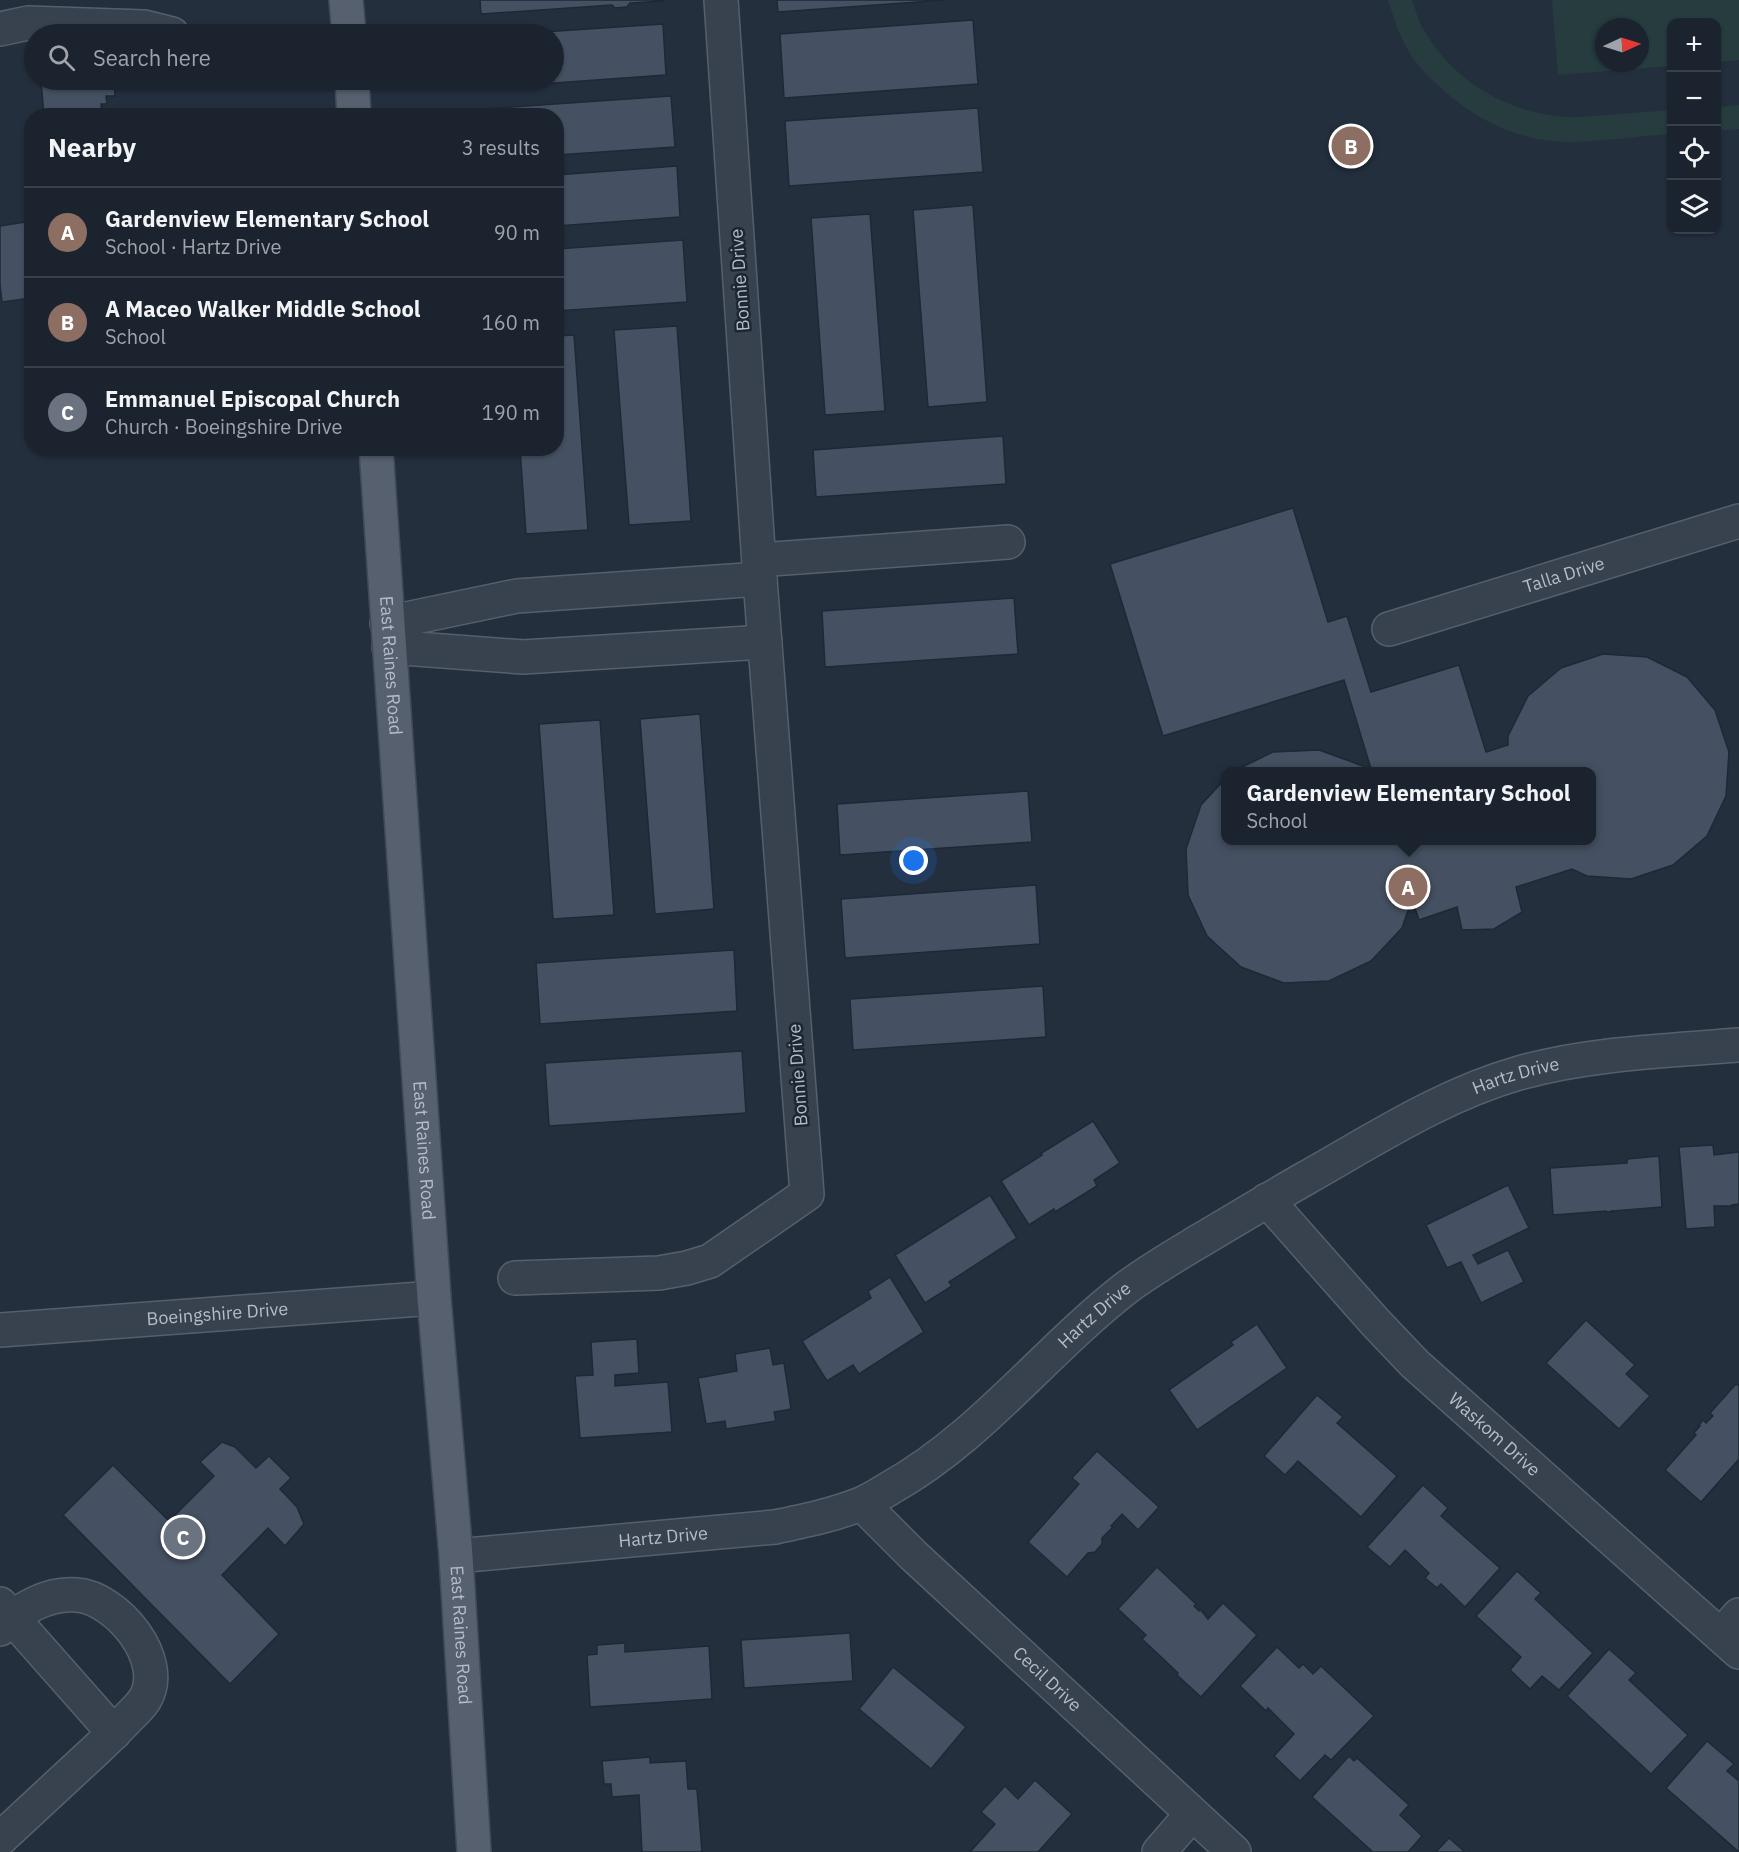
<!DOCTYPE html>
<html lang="en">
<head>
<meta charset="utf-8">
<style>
	body { margin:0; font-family:"IBM Plex Sans",sans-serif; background:#242b36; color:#f1f3f6 }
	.controls { position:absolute; right:18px; top:18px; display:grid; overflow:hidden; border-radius:12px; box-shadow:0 2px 4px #0004 }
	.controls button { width:54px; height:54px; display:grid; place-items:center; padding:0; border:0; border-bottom:2px solid #39404a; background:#1b232e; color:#f1f3f6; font:30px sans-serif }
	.compass { position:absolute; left:1595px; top:18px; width:54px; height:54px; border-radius:50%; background:#1b232e; box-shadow:0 2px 4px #0004; rotate:86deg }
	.you { position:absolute; left:914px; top:861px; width:21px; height:21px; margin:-15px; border:4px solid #fff; border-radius:50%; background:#1a73e8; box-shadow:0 0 0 9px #1a73e833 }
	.badge { display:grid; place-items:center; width:39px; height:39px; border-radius:50%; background:#ea580c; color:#fff; font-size:20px; font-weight:700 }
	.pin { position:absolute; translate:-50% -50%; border:3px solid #fff; box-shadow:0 2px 6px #0006 }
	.popup { position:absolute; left:1221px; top:767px; width:375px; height:78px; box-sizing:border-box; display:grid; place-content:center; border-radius:12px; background:#1b232e; filter:drop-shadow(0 2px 4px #0005); font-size:20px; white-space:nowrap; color:#a0a4aa }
	.popup b { font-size:22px; color:#f1f3f6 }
	.popup::after { content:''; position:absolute; left:50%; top:100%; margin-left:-12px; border:12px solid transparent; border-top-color:#1b232e }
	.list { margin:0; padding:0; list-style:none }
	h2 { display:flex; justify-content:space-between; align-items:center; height:78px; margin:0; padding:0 24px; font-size:26px }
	h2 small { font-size:20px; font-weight:400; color:#a0a4aa }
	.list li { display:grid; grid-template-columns:39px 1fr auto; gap:18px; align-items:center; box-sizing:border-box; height:90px; padding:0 24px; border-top:2px solid #39404a }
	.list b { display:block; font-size:22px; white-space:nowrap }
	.list p { margin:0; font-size:20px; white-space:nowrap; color:#a0a4aa }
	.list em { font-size:20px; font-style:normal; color:#a0a4aa }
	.icon { flex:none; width:33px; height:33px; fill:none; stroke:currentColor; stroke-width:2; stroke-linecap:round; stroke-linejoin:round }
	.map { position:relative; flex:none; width:1739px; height:1852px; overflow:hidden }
	.search { position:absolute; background:#1b232e; box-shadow:0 2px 4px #0004; left:24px; top:24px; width:540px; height:66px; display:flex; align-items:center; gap:15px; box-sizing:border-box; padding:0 21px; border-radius:33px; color:#a0a4aa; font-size:22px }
	.panel { position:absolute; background:#1b232e; box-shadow:0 2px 4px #0004; left:24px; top:108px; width:540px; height:348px; border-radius:24px }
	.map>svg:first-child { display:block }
	.green { fill:#263c3f; fill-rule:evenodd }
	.building { fill:#455162; stroke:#1f2835; stroke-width:1.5 }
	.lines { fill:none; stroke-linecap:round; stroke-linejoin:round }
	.minor-casing { stroke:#565f6c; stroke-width:36 }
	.major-casing { stroke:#414a57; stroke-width:36 }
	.minor { stroke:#38414e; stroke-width:33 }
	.major { stroke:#56606e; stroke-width:33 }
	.labels { text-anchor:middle; stroke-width:5; stroke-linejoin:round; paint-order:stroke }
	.street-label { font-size:18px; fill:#b4bcc9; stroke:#1d2633 }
</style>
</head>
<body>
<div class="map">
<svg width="1739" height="1852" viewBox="0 0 1739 1852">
	<rect width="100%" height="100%" fill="#242f3e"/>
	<g class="green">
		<path d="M1388 0H1412C1416 10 1418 21 1424 30 1453 81 1507 113 1566 117 1575 118 1585 116 1594 116 1620 114 1646 112 1671 110V134C1638 136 1604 141 1571 142 1520 142 1479 122 1442 89 1427 76 1413 61 1404 43 1397 30 1393 14 1388 0Z"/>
		<path d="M1552 0H1739V60L1717 62 1716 22H1672L1671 66 1558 75ZM1604 27H1640V63H1604Z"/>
		<path d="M1739 105V129L1717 131V107Z"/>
	</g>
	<g class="building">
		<path d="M480 0H664V1L630 3 627 7 615 8 612 5 481 14Z"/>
		<path d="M777 0H945L778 12Z"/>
		<path d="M973 20 978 84 784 98 780 34Z"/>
		<path d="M663 24 666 75 482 88V80H554V34H513Z"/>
		<path d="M41 80H105V83L114 82 115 96H106L107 104H101L102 116H44Z"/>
		<path d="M671 96 675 147 556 155V116H484V109Z"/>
		<path d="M978 108 983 172 789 186 785 121Z"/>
		<path d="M677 166 680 217 556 226V175Z"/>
		<path d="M973 205 987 402 928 407 913 210Z"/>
		<path d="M870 214 885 411 825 415 811 218Z"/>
		<path d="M32 221V298L2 302 0 284V226Z"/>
		<path d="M683 240 687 302 556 311V249Z"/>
		<path d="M677 326 691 521 629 525 614 330Z"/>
		<path d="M574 335 588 530 526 534 520 448H556V336Z"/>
		<path d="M1003 436 1006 484 816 497 813 450Z"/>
		<path d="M1293 508 1328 622 1347 616 1371 692 1459 665 1486 752 1508 745V736L1528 696 1561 668 1603 654 1647 657 1687 677 1715 710 1729 752 1726 796 1707 836 1673 865 1631 879 1587 876 1572 869 1516 887 1522 912 1494 929 1462 930 1457 907 1419 920 1412 899 1402 928 1371 961 1329 981 1284 983 1241 967 1207 936 1188 895 1186 849 1201 805 1225 779V840H1591V772H1372L1344 680 1163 736 1110 564Z"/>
		<path d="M1014 598 1018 654 825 667 822 611Z"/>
		<path d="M700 714 714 909 655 914 640 719Z"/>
		<path d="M600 720 614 915 553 919 539 724Z"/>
		<path d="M1319 750 1363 766 1369 772H1232L1273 752Z"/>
		<path d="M1028 791 1032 842 840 855 837 804Z"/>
		<path d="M1036 885 1040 944 845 958 841 899Z"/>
		<path d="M734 950 737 1011 540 1024 536 963Z"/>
		<path d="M1043 986 1046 1037 853 1050 850 999Z"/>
		<path d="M742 1051 746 1113 549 1126 545 1063Z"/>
		<path d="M1093 1121 1120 1163 1094 1180 1097 1186 1055 1212 1054 1209 1029 1225 1001 1181 1042 1155 1040 1154Z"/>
		<path d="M1713 1145 1714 1155 1739 1152V1204L1732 1205V1206H1714L1715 1227 1686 1229 1679 1147Z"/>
		<path d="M1659 1156 1662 1207 1611 1211 1612 1212H1606V1211L1553 1215 1550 1168 1627 1163V1159Z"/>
		<path d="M1508 1185 1529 1228 1473 1255 1478 1264 1508 1250 1524 1282 1481 1303 1461 1262 1447 1268 1426 1225Z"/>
		<path d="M990 1195 1017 1238 949 1282 952 1286 925 1303 895 1255Z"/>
		<path d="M890 1277 924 1332 859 1374 853 1365 827 1381 802 1341 871 1298 868 1291Z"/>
		<path d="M1586 1320 1635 1365 1626 1374 1650 1396 1619 1429 1546 1363Z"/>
		<path d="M1257 1324 1287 1368 1197 1430 1169 1390 1233 1345 1231 1342Z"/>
		<path d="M637 1339 639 1373 615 1375V1386L668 1382 672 1432 580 1438 575 1376 593 1375 591 1342Z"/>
		<path d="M770 1348 773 1365 784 1363 791 1409 774 1412 776 1421 726 1429 725 1421 706 1424 698 1378 737 1371 735 1354Z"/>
		<path d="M1736 1384 1739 1386V1459L1701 1502 1665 1470 1696 1435 1694 1433 1700 1426H1698L1703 1420 1706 1423 1713 1416 1710 1413Z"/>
		<path d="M1317 1395 1343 1417 1337 1423 1397 1476 1361 1517 1298 1461 1285 1475 1264 1456Z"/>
		<path d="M222 1442 235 1447 256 1468 269 1456 291 1478 280 1489 297 1507 304 1524 285 1546 268 1528 222 1575 279 1634 230 1684 63 1515 113 1465 169 1521 214 1476 200 1462Z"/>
		<path d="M1097 1451 1159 1507 1138 1530 1122 1514 1111 1526 1113 1527 1102 1538V1544L1095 1552 1088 1553 1067 1577 1028 1542 1079 1484 1072 1478Z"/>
		<path d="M1423 1485 1448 1508 1441 1516 1500 1568 1465 1607 1441 1584 1437 1588 1425 1578 1429 1573 1405 1550 1390 1567 1367 1547Z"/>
		<path d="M1157 1567 1196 1604 1194 1606 1199 1611 1200 1609 1208 1619 1223 1603 1257 1635 1201 1697 1177 1675 1178 1673 1142 1639 1146 1635 1118 1609Z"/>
		<path d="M1517 1571 1541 1593 1535 1599 1593 1653 1559 1690 1542 1676 1530 1689 1510 1670 1521 1657 1476 1616Z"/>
		<path d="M850 1633 853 1681 744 1688 741 1640Z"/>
		<path d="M625 1643V1652L709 1646 712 1699 590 1707 587 1655 597 1654V1645Z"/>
		<path d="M1277 1647 1299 1668 1303 1664 1313 1674 1321 1666 1374 1716 1331 1760 1325 1755 1300 1781 1274 1756 1294 1734 1268 1708 1266 1711 1240 1686Z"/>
		<path d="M1609 1649 1636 1673 1629 1680 1688 1735 1651 1774 1567 1696Z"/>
		<path d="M893 1667 966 1727 931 1769 859 1709Z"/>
		<path d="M1707 1741 1734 1764 1727 1771 1739 1781V1852L1666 1788Z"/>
		<path d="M1349 1756 1354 1761 1357 1758 1409 1805 1400 1815 1422 1836 1408 1852H1373L1312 1797Z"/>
		<path d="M650 1757V1763L686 1761 688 1789H697L702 1852H642L639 1795 612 1797 611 1784H604L602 1761Z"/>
		<path d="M1035 1780 1072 1814 1038 1852H970L995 1824 981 1812 1005 1786 1018 1799Z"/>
		<path d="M1449 1838 1465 1852H1436Z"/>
	</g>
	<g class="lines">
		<g class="minor-casing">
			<g id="minor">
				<path d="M0 29 28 23 144 27 172 34"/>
				<path d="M759 560 1008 542"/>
				<path d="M387 623 517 596 760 579"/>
				<path id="s1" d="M1389 629 1739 521"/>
				<path d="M389 647 523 657 765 642"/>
				<path id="s2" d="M1267 1200 1375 1322 1415 1364 1739 1652"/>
				<path d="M515 1278 659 1273 687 1268 710 1261 807 1194 760 579 721 0"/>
				<path id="s3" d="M0 1330 434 1298"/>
				<path id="s4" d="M862 1504 913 1555 1234 1852"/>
				<path id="s5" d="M456 1556 775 1527C804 1521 833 1515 861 1504 871 1500 880 1494 890 1488 981 1437 1045 1351 1126 1288 1150 1270 1176 1255 1201 1240 1236 1219 1271 1198 1306 1178 1375 1139 1442 1095 1519 1073 1590 1053 1666 1051 1739 1045"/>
				<path d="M0 1604 114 1733"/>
				<path d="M0 1629C19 1609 49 1592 77 1595 117 1598 168 1660 145 1699 142 1704 137 1709 133 1713 121 1725 110 1737 97 1749 65 1779 32 1809 0 1839"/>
				<path d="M1721 1635 1739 1615"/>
				<path d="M1159 1852 1192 1814"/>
			</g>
		</g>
		<g class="major-casing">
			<g id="major">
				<path d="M346 0 349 34"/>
				<path d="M352 80 354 116"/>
				<path id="s6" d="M376 448 434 1298 456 1556 474 1852"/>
			</g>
		</g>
		<use href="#minor" class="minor"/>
		<use href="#major" class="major"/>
	</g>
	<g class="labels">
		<g class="street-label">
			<text transform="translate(740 280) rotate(-94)" y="6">Bonnie Drive</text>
			<text dy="6" stroke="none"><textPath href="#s1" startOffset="183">Talla Drive</textPath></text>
			<text dy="6" stroke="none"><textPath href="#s6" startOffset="218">East Raines Road</textPath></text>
			<text transform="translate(798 1075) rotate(-94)" y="6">Bonnie Drive</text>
			<text dy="6" stroke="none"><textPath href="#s5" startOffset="1198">Hartz Drive</textPath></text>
			<text dy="6" stroke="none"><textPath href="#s6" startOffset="704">East Raines Road</textPath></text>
			<text dy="6" stroke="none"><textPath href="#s3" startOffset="218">Boeingshire Drive</textPath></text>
			<text dy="6" stroke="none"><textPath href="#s5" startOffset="711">Hartz Drive</textPath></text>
			<text dy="6" stroke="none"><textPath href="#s2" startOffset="327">Waskom Drive</textPath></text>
			<text dy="6" stroke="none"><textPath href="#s5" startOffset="208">Hartz Drive</textPath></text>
			<text dy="6" stroke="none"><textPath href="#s6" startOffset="1190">East Raines Road</textPath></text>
			<text dy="6" stroke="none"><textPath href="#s4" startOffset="255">Cecil Drive</textPath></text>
		</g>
	</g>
</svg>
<div class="controls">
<button>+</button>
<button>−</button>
<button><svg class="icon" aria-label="locate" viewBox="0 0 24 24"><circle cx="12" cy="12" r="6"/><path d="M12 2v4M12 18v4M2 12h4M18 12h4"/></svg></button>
<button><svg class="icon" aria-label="layers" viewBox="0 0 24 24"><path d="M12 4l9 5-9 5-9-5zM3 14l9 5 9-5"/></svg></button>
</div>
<svg class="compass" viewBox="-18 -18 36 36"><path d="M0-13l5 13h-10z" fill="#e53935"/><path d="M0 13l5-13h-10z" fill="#a0a4aa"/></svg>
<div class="you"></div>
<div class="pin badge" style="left:1408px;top:887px;background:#8d6e63">A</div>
<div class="popup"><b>Gardenview Elementary School</b>School</div>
<div class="pin badge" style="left:1351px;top:146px;background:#8d6e63">B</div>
<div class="pin badge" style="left:183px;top:1537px;background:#6b7280">C</div>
<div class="search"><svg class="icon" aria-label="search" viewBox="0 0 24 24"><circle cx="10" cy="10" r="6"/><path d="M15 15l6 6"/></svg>Search here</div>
<section class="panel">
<h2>Nearby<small>3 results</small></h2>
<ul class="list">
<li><span class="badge" style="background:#8d6e63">A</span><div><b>Gardenview Elementary School</b><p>School · Hartz Drive</p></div><em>90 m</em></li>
<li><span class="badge" style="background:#8d6e63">B</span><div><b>A Maceo Walker Middle School</b><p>School</p></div><em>160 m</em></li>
<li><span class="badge" style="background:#6b7280">C</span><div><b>Emmanuel Episcopal Church</b><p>Church · Boeingshire Drive</p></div><em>190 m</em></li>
</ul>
</section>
</div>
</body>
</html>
